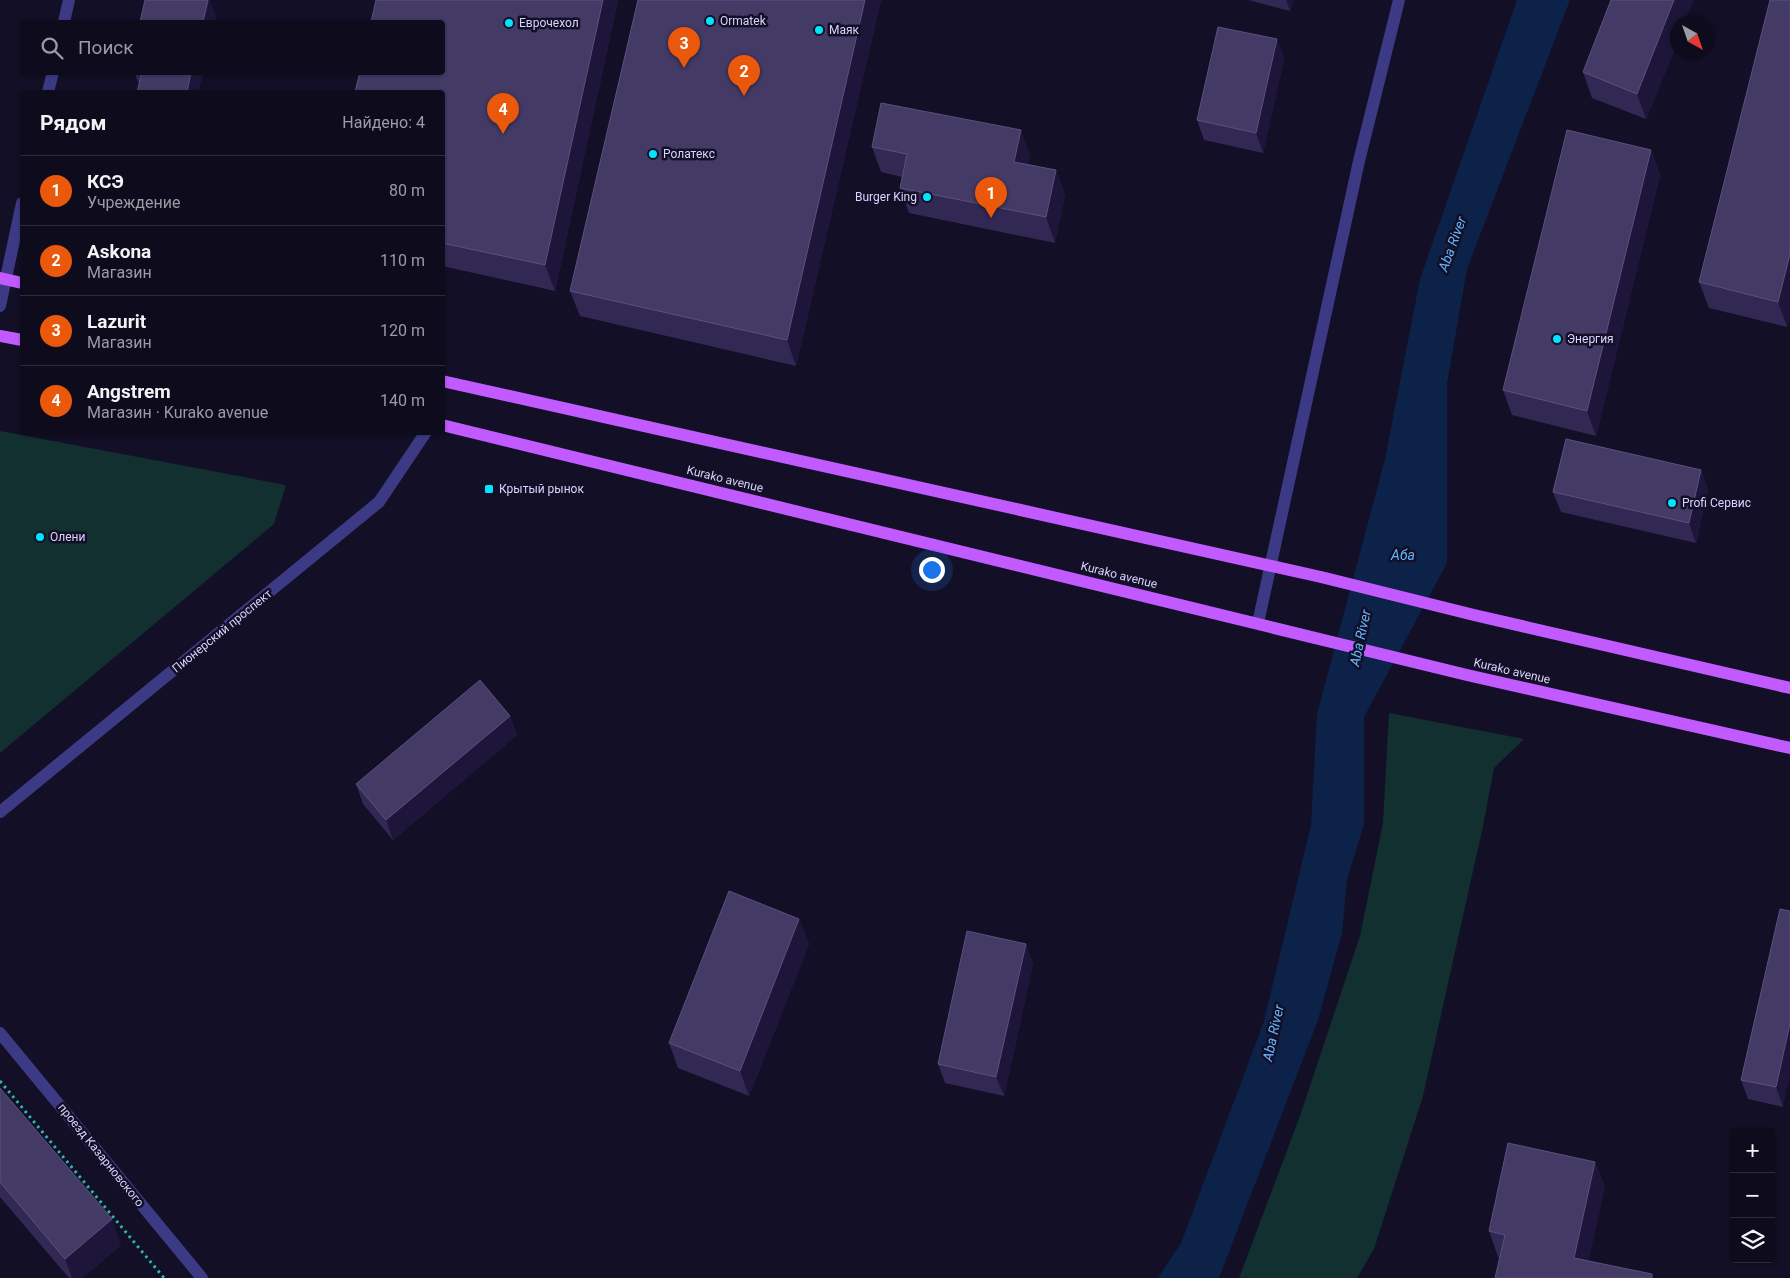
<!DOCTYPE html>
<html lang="ru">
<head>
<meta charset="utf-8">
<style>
	body { margin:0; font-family:Roboto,sans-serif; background:#171425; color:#f1f3f6 }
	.controls { position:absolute; right:15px; bottom:15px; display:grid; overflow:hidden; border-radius:5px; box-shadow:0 1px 4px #0004 }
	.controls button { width:45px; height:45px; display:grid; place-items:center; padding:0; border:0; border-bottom:1px solid #2e2b3b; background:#0e0b1c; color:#f1f3f6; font:25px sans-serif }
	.compass { position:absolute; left:1670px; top:15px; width:45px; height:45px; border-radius:50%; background:#0e0b1c; box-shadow:0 1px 4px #0004; rotate:140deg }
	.you { position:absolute; left:931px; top:569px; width:18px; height:18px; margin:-12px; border:4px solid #fff; border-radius:50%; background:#1a73e8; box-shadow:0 0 0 8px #1a73e833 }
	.badge { display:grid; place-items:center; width:32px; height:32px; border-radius:50%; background:#ea580c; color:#fff; font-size:16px; font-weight:700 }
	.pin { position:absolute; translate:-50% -41px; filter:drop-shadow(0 1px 2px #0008) }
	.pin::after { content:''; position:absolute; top:26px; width:18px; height:15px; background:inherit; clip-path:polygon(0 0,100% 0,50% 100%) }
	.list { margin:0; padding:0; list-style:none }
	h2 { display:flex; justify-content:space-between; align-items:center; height:65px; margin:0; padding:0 20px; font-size:21px }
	h2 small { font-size:16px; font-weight:400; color:#9b9ba3 }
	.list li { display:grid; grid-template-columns:32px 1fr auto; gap:15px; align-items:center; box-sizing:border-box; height:70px; padding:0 20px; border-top:1px solid #2e2b3b }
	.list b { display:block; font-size:19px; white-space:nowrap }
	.list p { margin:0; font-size:16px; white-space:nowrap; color:#9b9ba3 }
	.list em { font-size:16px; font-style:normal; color:#9b9ba3 }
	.icon { flex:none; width:28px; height:28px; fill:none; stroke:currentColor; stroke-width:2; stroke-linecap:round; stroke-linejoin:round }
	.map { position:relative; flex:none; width:1790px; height:1278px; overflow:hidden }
	.search { position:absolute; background:#0e0b1c; box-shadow:0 1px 4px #0004; left:20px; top:20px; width:425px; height:55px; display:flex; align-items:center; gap:12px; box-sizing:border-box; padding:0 18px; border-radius:5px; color:#9b9ba3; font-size:19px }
	.panel { position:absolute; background:#0e0b1c; box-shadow:0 1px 4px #0004; left:20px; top:90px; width:425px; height:345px; border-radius:5px }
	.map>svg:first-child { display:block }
	.green { fill:#12302f }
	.water { fill:#0c2248 }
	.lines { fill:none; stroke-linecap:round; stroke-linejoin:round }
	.path { stroke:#2fb8b0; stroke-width:3; stroke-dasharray:2.5 4; stroke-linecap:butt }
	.minor { stroke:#3d3a85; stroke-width:12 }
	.major { stroke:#c25bff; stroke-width:12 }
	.wall { fill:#312854 }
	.shaded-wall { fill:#1d163a }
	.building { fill:#433a66; stroke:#5a527e }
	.poi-dot { fill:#00e5ff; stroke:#130f26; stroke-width:2 }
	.labels { text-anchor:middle; stroke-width:5; stroke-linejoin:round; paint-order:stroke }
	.poi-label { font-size:12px; fill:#d9d4ff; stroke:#130f26; text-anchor:start }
	.street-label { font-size:12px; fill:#d9d4ff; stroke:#130f26 }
	.water-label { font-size:14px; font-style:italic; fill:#62b6ff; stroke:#130f26 }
</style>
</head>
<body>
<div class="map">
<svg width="1790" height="1278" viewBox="0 0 1790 1278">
	<rect width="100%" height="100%" fill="#130f26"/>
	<g class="green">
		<path d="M0 431 286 485 274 524 0 753Z"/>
		<path d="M1389 713 1524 739 1494 768 1483 826 1423 1096 1374 1249 1357 1278H1239L1300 1116 1360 936 1383 823Z"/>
	</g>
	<path class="water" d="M1517 0H1570L1467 269 1447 384V563L1364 717V824L1347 880 1342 933 1318 1020 1219 1278H1158L1181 1243 1264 1021 1311 825 1317 714 1385 459 1420 279Z"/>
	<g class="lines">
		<path class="path" d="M0 1081 164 1278"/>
		<g class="minor">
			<path d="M64 22 69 0"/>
			<path d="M48 92 53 72"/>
			<path d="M0 306 22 203"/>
			<path d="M1258 623 1359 161 1399 0"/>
			<path d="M0 812 379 502 426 432"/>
			<path d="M0 1033 202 1278"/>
		</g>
		<g class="major">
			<path d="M0 278 22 283"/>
			<path d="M0 336 22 340"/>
			<path d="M442 381 1321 577 1474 615 1790 688"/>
			<path d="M442 425 1467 675 1790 748"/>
		</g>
	</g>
	<g class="wall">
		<path d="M376 0H618L555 291 442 266V92Z"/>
		<path d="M638 0H881L796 366 580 316 570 291Z"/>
		<path d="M1248 0H1293L1290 11Z"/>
		<path d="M1790 0V316L1787 327 1709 308 1699 282Z"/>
		<path d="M1678 22V41L1646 119 1592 98 1583 72Z"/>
		<path d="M1277 39 1284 59 1263 153 1204 140 1197 120Z"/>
		<path d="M134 72H203L198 92 138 82Z"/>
		<path d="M872 147 1030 156 1028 164 1056 170 1065 195 1055 243 909 213 900 188 902 177 881 172Z"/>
		<path d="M1651 150 1660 175 1596 436 1512 415 1503 390Z"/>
		<path d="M1701 470 1708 489 1696 543 1561 512 1553 492Z"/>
		<path d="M510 716 517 735 393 840 363 804 356 784Z"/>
		<path d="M1780 909 1783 1107 1748 1099 1741 1080Z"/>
		<path d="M799 919 809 944 749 1096 678 1068 669 1043Z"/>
		<path d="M1026 944 1033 964 1004 1096 945 1083 938 1064Z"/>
		<path d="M0 1088 121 1245 82 1278H69L0 1197Z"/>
		<path d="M1595 1162 1605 1187 1500 1257H1498L1489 1231Z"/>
	</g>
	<g class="shaded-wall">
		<path d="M208 0H210L216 16 215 22H203Z"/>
		<path d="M603 0H618L555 291 545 265Z"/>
		<path d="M865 0H881L796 366 787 340Z"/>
		<path d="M1286 0H1293L1290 11Z"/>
		<path d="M1674 0H1694L1685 22H1678V41L1646 119 1637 94Z"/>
		<path d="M1277 39 1284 59 1263 153 1256 133Z"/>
		<path d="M191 72H203L198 92H187Z"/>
		<path d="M1021 130 1030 156 1024 187 1014 162Z"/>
		<path d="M1651 150 1660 175 1596 436 1587 411Z"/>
		<path d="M1056 170 1065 195 1055 243 1046 217Z"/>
		<path d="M1790 254V316L1787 327 1778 302Z"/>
		<path d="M1701 470 1708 489 1696 543 1689 523Z"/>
		<path d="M510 716 517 735 393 840 386 820Z"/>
		<path d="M799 919 809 944 749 1096 740 1071Z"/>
		<path d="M1026 944 1033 964 1004 1096 996 1077Z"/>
		<path d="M1790 1024V1075L1783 1107 1776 1087Z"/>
		<path d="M1595 1162 1605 1187 1585 1278 1574 1258Z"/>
		<path d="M112 1219 121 1245 82 1278H72L65 1259Z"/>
	</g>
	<g class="building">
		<path d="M145 0H208L203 22H140Z"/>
		<path d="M376 0H603L545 265 442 243V92H355L360 72H442V22H371Z"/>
		<path d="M638 0H865L787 340 570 291Z"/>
		<path d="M1611 0H1674L1637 94 1583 72Z"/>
		<path d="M1770 0H1790V254L1778 302 1699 282Z"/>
		<path d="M1218 27 1277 39 1256 133 1197 120Z"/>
		<path d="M142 72H191L187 92H137Z"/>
		<path d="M881 103 1021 130 1014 162 1056 170 1046 217 900 188 907 154 872 147Z"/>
		<path d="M1567 130 1651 150 1587 411 1503 390Z"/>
		<path d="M1566 439 1701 470 1689 523 1553 492Z"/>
		<path d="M480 680 510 716 386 820 356 784Z"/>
		<path d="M729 891 799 919 740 1071 669 1043Z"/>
		<path d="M1780 909 1790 911V1024L1776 1087 1741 1080Z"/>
		<path d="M967 931 1026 944 996 1077 938 1064Z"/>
		<path d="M0 1088 112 1219 65 1259 0 1182Z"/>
		<path d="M1508 1143 1595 1162 1574 1258 1652 1274V1278H1495L1505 1235 1489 1231Z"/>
	</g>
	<g class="poi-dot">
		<circle cx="710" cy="21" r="5"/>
		<circle cx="509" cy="23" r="5"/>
		<circle cx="819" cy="30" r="5"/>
		<circle cx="653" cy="154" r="5"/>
		<circle cx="927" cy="197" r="5"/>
		<circle cx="1557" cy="339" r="5"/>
		<rect x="484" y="484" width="10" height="10" rx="2.5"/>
		<circle cx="1672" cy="503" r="5"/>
		<circle cx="40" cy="537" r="5"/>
	</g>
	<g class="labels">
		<g class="poi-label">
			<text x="720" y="25">Ormatek</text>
			<text x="519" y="27">Еврочехол</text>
			<text x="829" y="34">Маяк</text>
			<text x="663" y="158">Ролатекс</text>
			<text x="917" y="201" text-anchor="end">Burger King</text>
			<text x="1567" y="343">Энергия</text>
			<text x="499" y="493">Крытый рынок</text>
			<text x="1682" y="507">Profi Cервис</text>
			<text x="50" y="541">Олени</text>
		</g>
		<g class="street-label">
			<text transform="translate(725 479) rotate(14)" y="4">Kurako avenue</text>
			<text transform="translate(1119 575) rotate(14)" y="4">Kurako avenue</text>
			<text transform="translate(222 631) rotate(-39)" y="4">Пионерский проспект</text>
			<text transform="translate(1512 671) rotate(13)" y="4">Kurako avenue</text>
			<text transform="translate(101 1155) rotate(51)" y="4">проезд Казарновского</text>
		</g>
		<g class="water-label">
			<text transform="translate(1452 244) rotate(-70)" y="5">Aba River</text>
			<text x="1403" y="560">Аба</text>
			<text transform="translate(1360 638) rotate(-78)" y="5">Aba River</text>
			<text transform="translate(1273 1033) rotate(-78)" y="5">Aba River</text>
		</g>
	</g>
</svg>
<div class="controls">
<button>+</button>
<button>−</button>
<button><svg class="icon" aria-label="layers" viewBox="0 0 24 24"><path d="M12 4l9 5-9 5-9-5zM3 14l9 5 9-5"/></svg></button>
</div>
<svg class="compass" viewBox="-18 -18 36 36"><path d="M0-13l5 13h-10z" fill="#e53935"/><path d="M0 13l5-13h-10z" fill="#9b9ba3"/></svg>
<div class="you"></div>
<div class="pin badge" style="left:991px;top:218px">1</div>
<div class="pin badge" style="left:744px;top:96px">2</div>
<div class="pin badge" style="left:684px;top:68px">3</div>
<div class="pin badge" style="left:503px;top:134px">4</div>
<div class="search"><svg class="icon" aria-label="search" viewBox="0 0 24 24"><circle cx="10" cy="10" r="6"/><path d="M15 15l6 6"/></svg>Поиск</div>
<section class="panel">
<h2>Рядом<small>Найдено: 4</small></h2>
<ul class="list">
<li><span class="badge">1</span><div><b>КСЭ</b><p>Учреждение</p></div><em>80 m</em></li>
<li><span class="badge">2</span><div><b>Askona</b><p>Магазин</p></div><em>110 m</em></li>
<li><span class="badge">3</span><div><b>Lazurit</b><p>Магазин</p></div><em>120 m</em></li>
<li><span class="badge">4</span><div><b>Angstrem</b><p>Магазин · Kurako avenue</p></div><em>140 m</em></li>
</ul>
</section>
</div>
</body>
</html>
